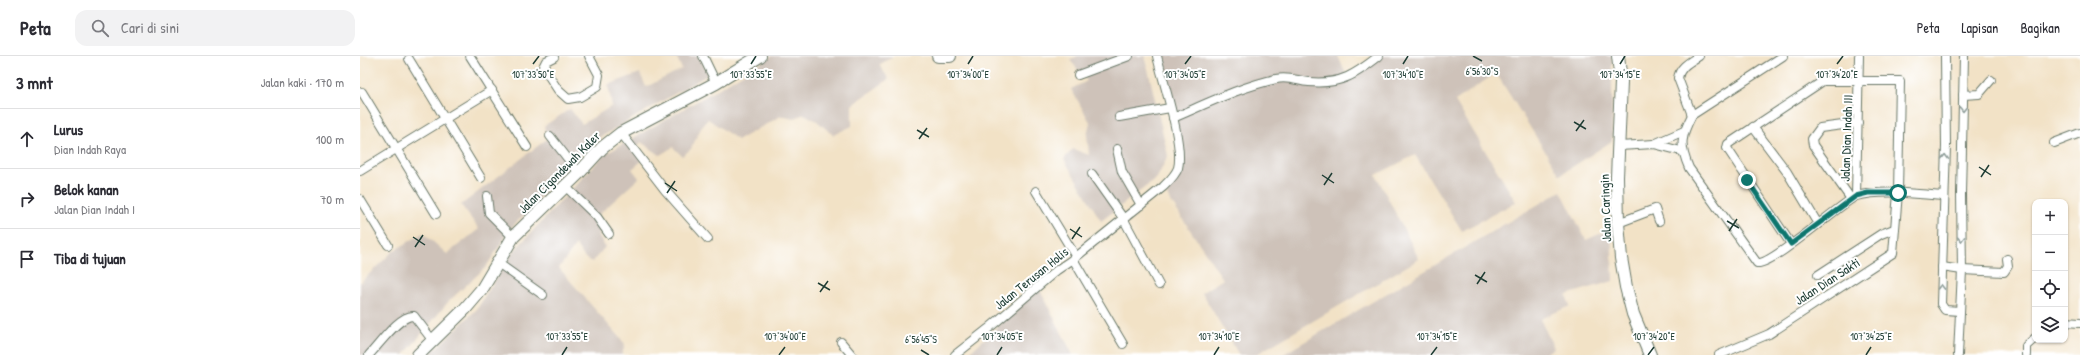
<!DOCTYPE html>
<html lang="id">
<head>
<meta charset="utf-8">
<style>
	body { margin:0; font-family:"Patrick Hand",sans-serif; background:#f2f2f3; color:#2b2b33 }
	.controls { position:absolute; right:12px; bottom:12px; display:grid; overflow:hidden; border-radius:8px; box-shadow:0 1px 3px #0004 }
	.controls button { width:36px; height:36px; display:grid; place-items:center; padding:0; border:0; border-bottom:1px solid #e1e1e2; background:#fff; color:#2b2b33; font:20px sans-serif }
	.stop { position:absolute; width:12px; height:12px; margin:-9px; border:3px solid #0f766e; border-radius:50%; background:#fff }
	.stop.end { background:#0f766e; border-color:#fff; box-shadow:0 1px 4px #0008 }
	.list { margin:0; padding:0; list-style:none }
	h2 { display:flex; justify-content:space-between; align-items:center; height:52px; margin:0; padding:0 16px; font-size:17px }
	h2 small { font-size:13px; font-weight:400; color:#7c7c81 }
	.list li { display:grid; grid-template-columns:26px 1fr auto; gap:12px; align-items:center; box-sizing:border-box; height:60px; padding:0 16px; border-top:1px solid #e1e1e2 }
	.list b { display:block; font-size:15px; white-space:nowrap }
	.list p { margin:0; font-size:13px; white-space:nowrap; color:#7c7c81 }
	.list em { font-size:13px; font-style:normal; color:#7c7c81 }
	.icon { flex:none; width:22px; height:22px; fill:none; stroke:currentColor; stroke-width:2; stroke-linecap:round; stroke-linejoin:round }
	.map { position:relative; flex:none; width:1720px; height:299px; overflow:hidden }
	header { display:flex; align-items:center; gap:24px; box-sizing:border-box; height:56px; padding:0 20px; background:#fff; border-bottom:1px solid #e1e1e2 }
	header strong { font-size:19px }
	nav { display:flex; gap:22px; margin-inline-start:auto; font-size:14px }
	.search { width:280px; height:36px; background:#f2f2f3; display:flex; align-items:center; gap:10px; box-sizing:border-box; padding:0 14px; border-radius:12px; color:#7c7c81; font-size:15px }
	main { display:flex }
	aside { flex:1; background:#fff }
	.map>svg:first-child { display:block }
	.industrial { fill:#cec2b9 }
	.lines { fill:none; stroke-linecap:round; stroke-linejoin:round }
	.minor-casing { stroke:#697767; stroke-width:10 }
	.secondary-casing { stroke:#697767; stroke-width:14 }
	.minor { stroke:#fff; stroke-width:8 }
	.secondary { stroke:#fff; stroke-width:12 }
	.oneway { stroke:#8f9e9a }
	.route { stroke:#0f766e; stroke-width:5 }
	.ticks { fill:none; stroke:#1f3d34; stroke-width:1.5 }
	.labels { text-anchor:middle; stroke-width:4; stroke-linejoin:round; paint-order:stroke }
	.street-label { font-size:13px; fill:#1f3d34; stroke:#fff }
	.ticks-label { font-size:10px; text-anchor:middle; fill:#1f3d34; stroke:#fff; stroke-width:4; stroke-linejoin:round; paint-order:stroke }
</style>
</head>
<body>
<header>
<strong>Peta</strong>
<div class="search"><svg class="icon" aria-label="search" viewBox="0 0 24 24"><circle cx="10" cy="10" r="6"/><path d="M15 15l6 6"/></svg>Cari di sini</div>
<nav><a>Peta</a><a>Lapisan</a><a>Bagikan</a></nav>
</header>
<main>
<aside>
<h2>3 mnt<small>Jalan kaki · 170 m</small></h2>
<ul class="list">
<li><svg class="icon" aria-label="ahead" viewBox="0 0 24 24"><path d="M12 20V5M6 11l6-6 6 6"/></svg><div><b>Lurus</b><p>Dian Indah Raya</p></div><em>100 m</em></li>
<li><svg class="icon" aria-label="right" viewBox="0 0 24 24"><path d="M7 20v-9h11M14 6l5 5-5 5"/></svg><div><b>Belok kanan</b><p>Jalan Dian Indah I</p></div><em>70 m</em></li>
<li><svg class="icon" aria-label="arrive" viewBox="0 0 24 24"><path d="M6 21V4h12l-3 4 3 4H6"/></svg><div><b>Tiba di tujuan</b></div></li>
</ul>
</aside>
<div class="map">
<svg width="1720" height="299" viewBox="0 0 1720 299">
	<rect width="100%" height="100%" fill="#fff"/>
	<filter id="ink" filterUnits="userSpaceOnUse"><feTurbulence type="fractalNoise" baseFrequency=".025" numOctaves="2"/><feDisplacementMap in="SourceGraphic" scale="8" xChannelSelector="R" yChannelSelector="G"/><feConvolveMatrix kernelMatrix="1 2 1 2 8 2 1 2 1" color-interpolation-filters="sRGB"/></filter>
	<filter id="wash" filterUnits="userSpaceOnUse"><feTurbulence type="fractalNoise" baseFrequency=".012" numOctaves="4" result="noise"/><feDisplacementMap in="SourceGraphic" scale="16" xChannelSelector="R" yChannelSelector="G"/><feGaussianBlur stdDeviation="0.9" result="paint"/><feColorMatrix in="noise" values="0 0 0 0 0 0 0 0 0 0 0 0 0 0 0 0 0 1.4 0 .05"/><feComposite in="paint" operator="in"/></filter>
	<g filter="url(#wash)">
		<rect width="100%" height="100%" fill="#f2e2c6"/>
		<g class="industrial">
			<path d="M316 0H338L349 18 234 85 151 172 126 211 89 245 44 299H0V227L32 196 63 177 87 198 119 173 101 149 187 83 184 70 210 53 222 68 252 50 248 29 280 17 286 31 322 13Z"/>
			<path d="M412 0H533L519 9 529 23 492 49V70L473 79 457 65 444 58 433 63 421 60 378 84 348 63 342 70 331 93 322 100 313 91 300 99 281 86 276 93 283 104 272 113 279 122 237 160 243 172 238 178 245 191 232 206 224 201 216 189 199 212 265 288 262 299H69L117 253 153 196 244 99 353 36Z"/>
			<path d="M718 0H785L808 100 797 122 741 165 704 103 713 93 729 99 727 79 730 66 711 33 727 25 710 4Z"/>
			<path d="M799 0H978L987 20 1016 0H1252V85L1200 119 1136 17 1095 45 1156 146 1102 175 1055 99 1016 119 1059 203 895 299H879L842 237 863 223 804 135 821 116 820 96Z"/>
			<path d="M1201 135 1226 184 1251 173 1253 225 1206 239 1210 250 1180 263 1194 292 1183 299H922Z"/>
			<path d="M679 232 713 299H607Z"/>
		</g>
	</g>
	<g filter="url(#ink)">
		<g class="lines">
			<g class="minor-casing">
				<g id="minor">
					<path d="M110 0 167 91"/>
					<path d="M343 0 356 27"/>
					<path d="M1423 0 1332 59C1321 80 1319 89 1329 112L1397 207C1411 210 1478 150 1496 140 1524 133 1554 138 1584 140"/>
					<path d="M1585 0 1586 90 1581 248 1585 254 1600 255"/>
					<path d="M194 1 186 5 183 11 198 34 208 43 220 41 237 31 239 19 229 0"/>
					<path d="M49 3 121 122"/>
					<path d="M718 19 769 0"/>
					<path d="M2 36 76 158"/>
					<path d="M1603 39 1619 38 1631 24"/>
					<path d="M1332 59 1318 22C1320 10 1330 6 1339 0"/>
					<path d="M759 61 810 52"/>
					<path d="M813 62C846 48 880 31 916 23 929 20 937 25 949 26 981 29 996 18 1019 0"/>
					<path d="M1393 71 1427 116 1458 168"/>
					<path d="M261 77 305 134 348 183"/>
					<path d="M190 80 219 117"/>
					<path d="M1694 87 1720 77"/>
					<path d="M1294 88 1324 75"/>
					<path d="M1259 90 1294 88 1321 95"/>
					<path d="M757 93 762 116 781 149"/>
					<path d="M0 115 132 34"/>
					<path d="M732 118 763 162 799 229"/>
					<path d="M206 131 237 161 249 178"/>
					<path d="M676 135 716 201"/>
					<path d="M127 140 129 157 153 181"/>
					<path d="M1496 140 1499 0"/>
					<path d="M0 143 28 189"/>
					<path d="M1491 143 1453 89 1452 83 1460 72 1498 67"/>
					<path d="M1258 167 1295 153 1299 165"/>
					<path d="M713 203 763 288"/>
					<path d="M138 207 183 239"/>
					<path d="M1582 211 1602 214 1644 216 1648 210 1647 203"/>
					<path d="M1458 219 1521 178 1534 173"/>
					<path d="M1705 266 1720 267"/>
					<path d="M481 286 492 299"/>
					<path d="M9 299C19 289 40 258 54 260L73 285"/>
					<path d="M595 299 628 273 697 214 716 201 803 131C809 125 815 120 818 112 824 88 803 26 797 0"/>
					<path d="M1359 299 1409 278 1533 197 1538 137 1540 25H1463L1368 88 1367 92 1431 188"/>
					<path d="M1598 299 1602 214 1601 138 1604 0"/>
					<path d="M1666 299V290L1675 282"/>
				</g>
			</g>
			<g class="secondary-casing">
				<g id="secondary">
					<path d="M578 0H590"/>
					<path d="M1258 0 1261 26 1257 121 1258 167 1261 202 1266 231 1273 258 1290 299"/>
					<path d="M58 299 105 253 122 233 153 181 219 117 242 92 261 77 356 27 400 0"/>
				</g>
			</g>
			<use href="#minor" class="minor"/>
			<use href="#secondary" class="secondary"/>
		</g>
		<defs><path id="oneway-chevron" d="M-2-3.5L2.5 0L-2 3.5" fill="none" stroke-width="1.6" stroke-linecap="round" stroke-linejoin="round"/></defs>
		<g class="oneway">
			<use href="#oneway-chevron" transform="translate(1603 53) rotate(90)"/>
			<use href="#oneway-chevron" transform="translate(1585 101) rotate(-88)"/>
			<use href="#oneway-chevron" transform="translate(1601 183) rotate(89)"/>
			<use href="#oneway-chevron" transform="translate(1581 231) rotate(-89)"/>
		</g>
	</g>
	<g class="lines" filter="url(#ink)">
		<path class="route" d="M1387 124 1431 188 1496 140 1508 137H1538"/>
	</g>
	<path class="ticks" d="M1113 0 1122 5M173 8 179 0M391 8 396 0M608 8 613 0M825 8 831 0M1043 8 1048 0M1260 8 1265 0M1477 8 1483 0M1214 66 1226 73M557 74 569 81M1216 75 1224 64M559 83 567 72M1619 111 1631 119M962 119 974 127M1621 121 1629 109M305 127 317 135M964 129 972 117M307 137 315 125M1367 165 1379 172M710 173 722 181M1369 175 1377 163M53 181 65 189M712 183 720 171M55 191 63 179M1115 219 1127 226M458 227 470 234M1117 228 1125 216M460 236 468 225M561 294 569 299M202 299 207 291M419 299 425 291M637 299 642 291M854 299 859 291M1071 299 1077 291M1288 299 1294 291M1506 299 1511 291"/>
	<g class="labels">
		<g class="street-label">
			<text transform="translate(1486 82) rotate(-88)" y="5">Jalan Dian Indah III</text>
			<text transform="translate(199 116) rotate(-45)" y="5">Jalan Cigondewah Kaler</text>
			<text transform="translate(1245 152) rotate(-92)" y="5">Jalan Caringin</text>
			<text transform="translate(671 222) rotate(-39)" y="5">Jalan Terusan Holis</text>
			<text transform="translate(1467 225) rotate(-33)" y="5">Jalan Dian Sakti</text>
		</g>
	</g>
	<g class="ticks-label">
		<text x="1122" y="19">6°56'30"S</text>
		<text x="173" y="22">107°33'50"E</text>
		<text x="391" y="22">107°33'55"E</text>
		<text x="608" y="22">107°34'00"E</text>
		<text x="825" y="22">107°34'05"E</text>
		<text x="1043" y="22">107°34'10"E</text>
		<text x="1260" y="22">107°34'15"E</text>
		<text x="1477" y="22">107°34'20"E</text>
		<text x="207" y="284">107°33'55"E</text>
		<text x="425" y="284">107°34'00"E</text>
		<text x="642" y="284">107°34'05"E</text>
		<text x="859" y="284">107°34'10"E</text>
		<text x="1077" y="284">107°34'15"E</text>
		<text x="1294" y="284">107°34'20"E</text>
		<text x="1511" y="284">107°34'25"E</text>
		<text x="561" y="287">6°56'45"S</text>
	</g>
</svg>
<div class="controls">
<button>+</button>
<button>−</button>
<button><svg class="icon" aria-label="locate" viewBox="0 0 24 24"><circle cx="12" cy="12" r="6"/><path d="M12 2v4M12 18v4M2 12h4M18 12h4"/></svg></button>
<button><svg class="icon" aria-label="layers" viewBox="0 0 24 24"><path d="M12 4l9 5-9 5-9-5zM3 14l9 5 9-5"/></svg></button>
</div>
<div class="stop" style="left:1538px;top:137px"></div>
<div class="stop end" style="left:1387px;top:124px"></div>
</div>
</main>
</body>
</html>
